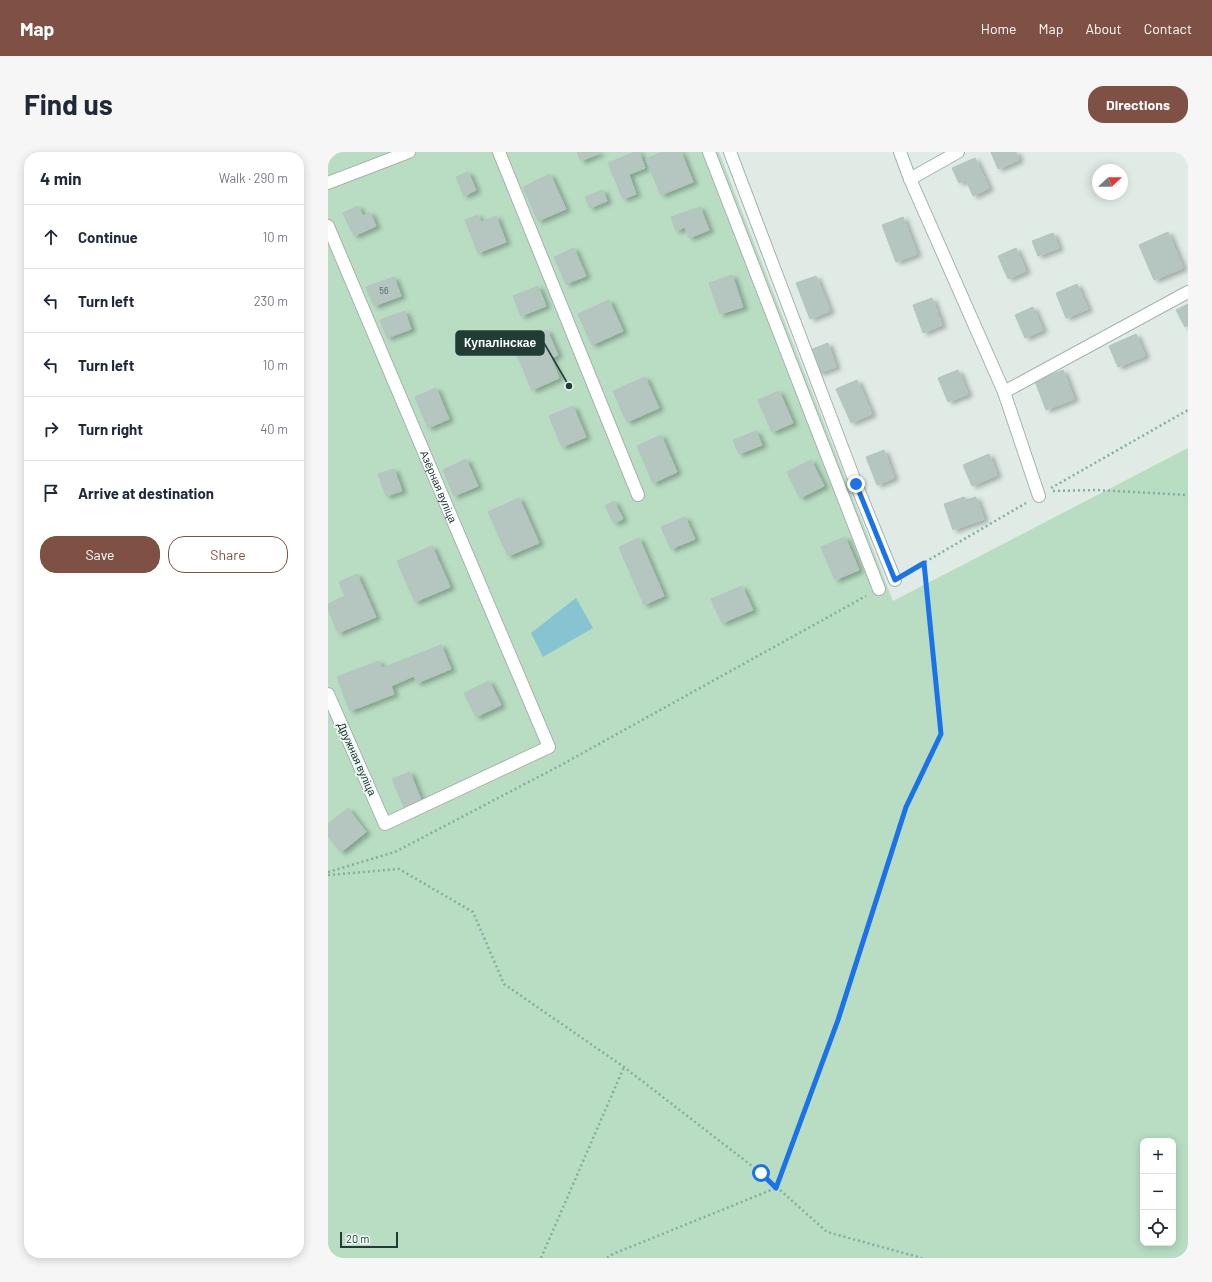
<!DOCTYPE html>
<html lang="en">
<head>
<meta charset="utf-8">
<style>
	body { margin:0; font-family:Barlow,sans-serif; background:#f6f6f7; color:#1f2937 }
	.controls { position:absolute; right:12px; bottom:12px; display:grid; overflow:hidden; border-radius:8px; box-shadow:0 2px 10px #0003 }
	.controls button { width:36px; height:36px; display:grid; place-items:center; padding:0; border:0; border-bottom:1px solid #e0e1e3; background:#fff; color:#1f2937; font:20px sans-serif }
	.compass { position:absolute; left:764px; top:12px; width:36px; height:36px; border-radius:50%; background:#fff; box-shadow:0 2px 10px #0003; rotate:68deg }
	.scale { position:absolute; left:12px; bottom:10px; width:58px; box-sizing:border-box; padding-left:4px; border:2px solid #203c35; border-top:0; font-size:11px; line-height:14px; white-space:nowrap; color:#203c35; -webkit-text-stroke:3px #f0f8f4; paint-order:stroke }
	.stop { position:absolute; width:12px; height:12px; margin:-9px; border:3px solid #1a73e8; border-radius:50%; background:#fff }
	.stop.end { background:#1a73e8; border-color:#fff; box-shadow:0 1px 4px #0008 }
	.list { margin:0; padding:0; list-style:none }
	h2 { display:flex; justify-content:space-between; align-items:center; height:52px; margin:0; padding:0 16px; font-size:17px }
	h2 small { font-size:13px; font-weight:400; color:#747a83 }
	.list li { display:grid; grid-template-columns:26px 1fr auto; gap:12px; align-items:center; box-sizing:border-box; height:64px; padding:0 16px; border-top:1px solid #e0e1e3 }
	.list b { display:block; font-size:15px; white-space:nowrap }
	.list em { font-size:13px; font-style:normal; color:#747a83 }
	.actions { display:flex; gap:8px; padding:12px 16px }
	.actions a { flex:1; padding:9px 0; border:1px solid #7f5144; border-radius:16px; text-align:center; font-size:14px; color:#7f5144 }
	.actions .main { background:#7f5144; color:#fff }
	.icon { flex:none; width:22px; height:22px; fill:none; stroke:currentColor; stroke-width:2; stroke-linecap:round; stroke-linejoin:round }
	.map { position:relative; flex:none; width:860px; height:1106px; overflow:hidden; border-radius:16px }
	header { display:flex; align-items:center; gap:24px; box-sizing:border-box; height:56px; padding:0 20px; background:#7f5144; color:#fff }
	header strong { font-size:19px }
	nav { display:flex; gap:22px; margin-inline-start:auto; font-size:14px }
	.intro { display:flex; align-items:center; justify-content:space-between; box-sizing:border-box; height:96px; padding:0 24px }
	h1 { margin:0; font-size:28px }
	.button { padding:10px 18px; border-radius:16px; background:#7f5144; color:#fff; font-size:14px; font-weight:700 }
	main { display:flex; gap:24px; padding:0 24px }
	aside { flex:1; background:#fff; border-radius:16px; box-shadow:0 2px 10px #0003 }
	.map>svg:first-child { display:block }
	.green { fill:#b8ddc3; fill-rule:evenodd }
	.water { fill:#87c4d1 }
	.building { fill:#b5c6c0; stroke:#b2c5be; filter:url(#shadow) }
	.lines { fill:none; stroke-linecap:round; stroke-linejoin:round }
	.minor-casing { stroke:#a3b3ad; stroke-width:14 }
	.path { stroke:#80afa2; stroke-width:2.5; stroke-dasharray:2 3; stroke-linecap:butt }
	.minor { stroke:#fff; stroke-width:12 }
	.route { stroke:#1a73e8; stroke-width:5 }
	.labels { text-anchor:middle; stroke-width:3.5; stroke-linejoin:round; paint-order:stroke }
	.number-label { font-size:9px; fill:#455e58 }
	.street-label { font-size:11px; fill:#203c35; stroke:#f0f8f4 }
	.leader { fill:none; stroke:#203c35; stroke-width:1.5 }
	.callout-dot { fill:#203c35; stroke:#f0f8f4; stroke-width:1.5 }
	.callout { fill:#203c35; stroke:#203c35; stroke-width:1.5 }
	.callout-label { font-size:12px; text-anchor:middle; font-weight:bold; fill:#fff }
</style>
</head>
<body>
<header>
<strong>Map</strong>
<nav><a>Home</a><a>Map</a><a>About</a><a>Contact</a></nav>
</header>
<div class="intro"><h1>Find us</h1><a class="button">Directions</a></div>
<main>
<aside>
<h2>4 min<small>Walk · 290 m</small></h2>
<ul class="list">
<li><svg class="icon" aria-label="ahead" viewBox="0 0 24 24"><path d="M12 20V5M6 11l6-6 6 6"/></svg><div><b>Continue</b></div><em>10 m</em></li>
<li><svg class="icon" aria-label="left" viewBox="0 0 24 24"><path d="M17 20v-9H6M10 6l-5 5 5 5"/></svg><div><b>Turn left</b></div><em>230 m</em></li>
<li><svg class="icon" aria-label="left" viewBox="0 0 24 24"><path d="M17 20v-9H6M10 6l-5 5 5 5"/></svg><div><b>Turn left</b></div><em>10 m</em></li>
<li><svg class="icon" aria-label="right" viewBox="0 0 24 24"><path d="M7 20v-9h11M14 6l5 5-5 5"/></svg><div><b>Turn right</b></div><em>40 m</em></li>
<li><svg class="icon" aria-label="arrive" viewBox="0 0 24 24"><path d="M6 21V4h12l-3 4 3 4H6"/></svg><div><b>Arrive at destination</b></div></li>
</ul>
<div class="actions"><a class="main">Save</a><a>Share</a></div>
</aside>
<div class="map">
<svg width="860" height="1106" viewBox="0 0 860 1106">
	<defs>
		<filter id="shadow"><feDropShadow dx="4.5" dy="2.5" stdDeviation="2" flood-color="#0004"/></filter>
	</defs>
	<rect width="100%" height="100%" fill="#e0ebe6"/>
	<path class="green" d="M0 0H391L565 449 860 296V1106H0ZM815 989H845V1091H815Z"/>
	<path class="water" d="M248 446 265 476 215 505 203 481Z"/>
	<g class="building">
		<path d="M249 0H271L272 1 253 9Z"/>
		<path d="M307 0H311L317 16 287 28 280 11Z"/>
		<path d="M334 0H353L365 30 333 43 318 7Z"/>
		<path d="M663 0H688L691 8 670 17Z"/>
		<path d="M647 6 661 36 645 44 638 28 631 31 624 16Z"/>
		<path d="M140 20 148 38 136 44 128 25Z"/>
		<path d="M222 22 238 57 210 69 195 35Z"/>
		<path d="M301 23 308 42 295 47 287 28Z"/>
		<path d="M275 38 279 49 262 56 257 45Z"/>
		<path d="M30 54 35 64 42 60 48 74 26 84 15 61Z"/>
		<path d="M372 55 381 78 361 86 357 75 348 79 343 65Z"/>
		<path d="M150 63 153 70 168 64 178 90 150 101 137 68Z"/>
		<path d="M575 65 589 102 568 110 554 73Z"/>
		<path d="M840 80 855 116 826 128 811 93Z"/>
		<path d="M725 81 731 96 710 104 704 89Z"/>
		<path d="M246 96 258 124 238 132 226 105Z"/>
		<path d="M688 96 698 119 680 127 670 104Z"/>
		<path d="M404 123 415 155 392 162 381 131Z"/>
		<path d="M488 124 502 159 482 167 468 131Z"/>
		<path d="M66 125 73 144 46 154 38 135Z"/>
		<path d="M749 132 760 157 738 166 728 141Z"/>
		<path d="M210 134 218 154 193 164 185 144Z"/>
		<path d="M604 146 614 173 595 181 585 153Z"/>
		<path d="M281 148 295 179 264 193 250 162Z"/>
		<path d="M860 152V173L857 175 848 158Z"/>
		<path d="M705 155 715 178 697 186 687 163Z"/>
		<path d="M77 159 83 177 59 186 52 168Z"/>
		<path d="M219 178 230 203 223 206 231 226 204 238 185 193Z"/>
		<path d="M808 182 817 204 790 215 781 194Z"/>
		<path d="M500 191 508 215 490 221 482 198Z"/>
		<path d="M630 218 640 242 620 250 610 226Z"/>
		<path d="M735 218 746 247 718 258 707 229Z"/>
		<path d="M317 225 331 256 299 270 285 239Z"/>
		<path d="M529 228 544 262 523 271 508 237Z"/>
		<path d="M108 236 121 267 100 276 87 245Z"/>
		<path d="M451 239 465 271 444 280 430 248Z"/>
		<path d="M245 254 258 285 234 295 221 264Z"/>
		<path d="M428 279 434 293 411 302 405 288Z"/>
		<path d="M333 283 349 320 325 331 309 294Z"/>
		<path d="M556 298 566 326 549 333 538 305Z"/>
		<path d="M661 302 669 323 644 334 635 313Z"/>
		<path d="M138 307 150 334 126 344 115 318Z"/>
		<path d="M483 308 496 334 472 346 459 320Z"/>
		<path d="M66 317 74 339 58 344 50 322Z"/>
		<path d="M636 345 638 348 648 345 656 367 625 378 616 352Z"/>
		<path d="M191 346 211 391 180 404 160 360Z"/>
		<path d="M286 349 295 367 286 371 277 354Z"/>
		<path d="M357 365 367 387 343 397 333 375Z"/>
		<path d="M517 385 531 418 507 428 493 395Z"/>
		<path d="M311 386 336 444 316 453 291 395Z"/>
		<path d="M104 394 122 435 87 450 69 409Z"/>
		<path d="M29 422 48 465 10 481 0 457V452L17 444 11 430Z"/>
		<path d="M414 434 425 458 394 471 383 447Z"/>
		<path d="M113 493 123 517 89 531 86 524 63 534 66 542 22 559 9 525 51 509 54 516Z"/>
		<path d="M161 529 173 553 148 565 136 541Z"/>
		<path d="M82 620 93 648 76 655 64 627Z"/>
		<path d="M20 656 38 680 13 700 0 684V672Z"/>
	</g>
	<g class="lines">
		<g class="minor-casing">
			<g id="minor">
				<path d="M171 0 310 343"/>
				<path d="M381 0 551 437"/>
				<path d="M402 0 528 332 567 428"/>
				<path d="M572 0 582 27 676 240 711 344"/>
				<path d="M582 27 630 0"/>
				<path d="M0 31 81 0"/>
				<path id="s1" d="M0 74 221 595 57 672 0 542"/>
				<path d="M676 240 860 140"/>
			</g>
		</g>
		<g class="path">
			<path d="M723 336 860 258"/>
			<path d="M725 339 768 338 860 343"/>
			<path d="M580 420 698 351"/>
			<path d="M0 720 67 700 233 613 538 444"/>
			<path d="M0 723 71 717 145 760 176 832 296 915 433 1021 499 1080 594 1106"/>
			<path d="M213 1106 296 915"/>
			<path d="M279 1106 285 1102 448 1036 510 868 578 655 613 582 596 411"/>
		</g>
		<use href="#minor" class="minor"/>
	</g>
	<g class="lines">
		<path class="route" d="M433 1021 448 1036 510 868 578 655 613 582 596 411 567 428 528 332"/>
	</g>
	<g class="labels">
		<g class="number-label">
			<text x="56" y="142">56</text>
		</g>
		<g class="street-label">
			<text dy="4" stroke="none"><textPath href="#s1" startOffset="283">Азёрная вуліца</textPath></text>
			<text transform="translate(29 607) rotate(66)" y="4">Дружная вуліца</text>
		</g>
	</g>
	<path class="leader" d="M241 234L216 191"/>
	<circle class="callout-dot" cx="241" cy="234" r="4"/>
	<rect class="callout" x="128" y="179" width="88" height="24" rx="4"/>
	<g class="callout-label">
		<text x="172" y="195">Купалінскае</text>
	</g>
</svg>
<div class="controls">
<button>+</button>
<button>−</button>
<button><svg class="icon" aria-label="locate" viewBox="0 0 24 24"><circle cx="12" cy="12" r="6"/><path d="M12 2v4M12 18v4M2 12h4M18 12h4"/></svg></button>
</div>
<svg class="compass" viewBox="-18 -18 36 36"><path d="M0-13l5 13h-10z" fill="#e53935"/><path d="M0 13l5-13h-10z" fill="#747a83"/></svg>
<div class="scale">20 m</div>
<div class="stop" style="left:433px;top:1021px"></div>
<div class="stop end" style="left:528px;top:332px"></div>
</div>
</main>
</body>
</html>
